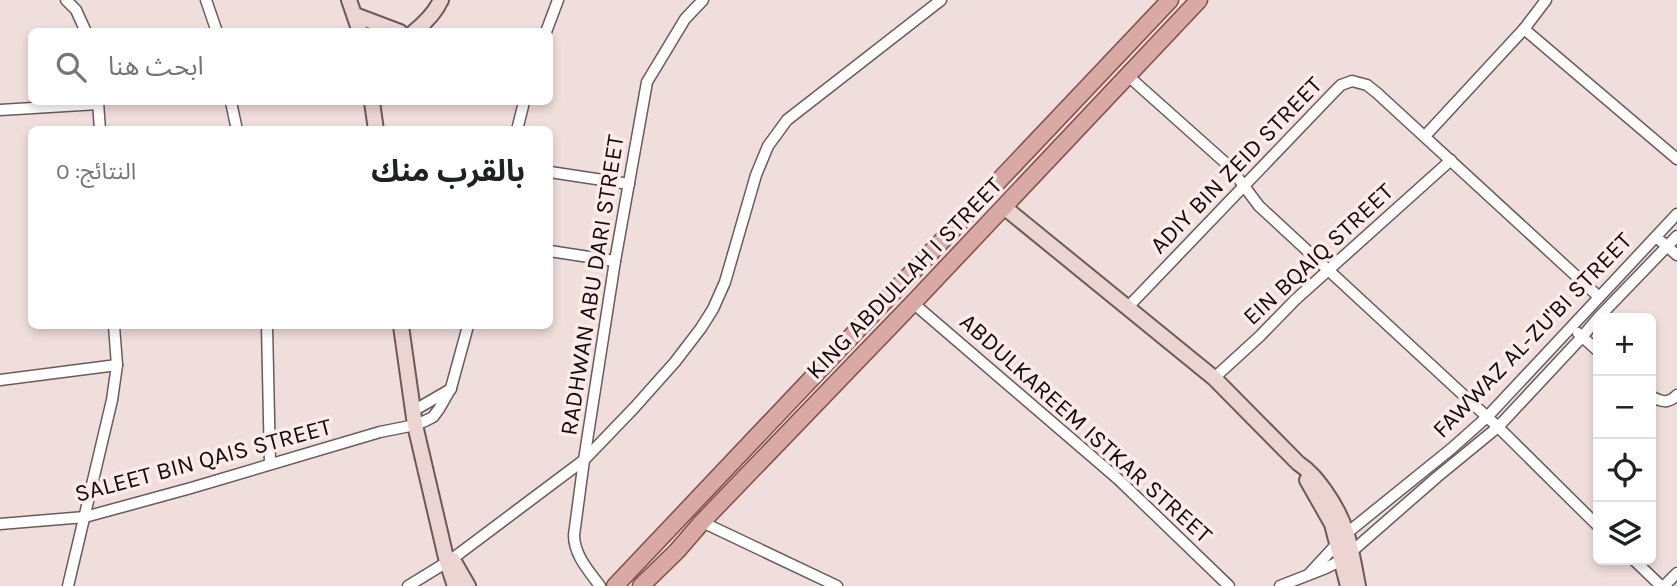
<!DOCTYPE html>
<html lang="ar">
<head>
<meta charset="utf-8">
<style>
	body { margin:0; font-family:Karla,"Noto Sans Arabic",sans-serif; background:#f2f2f2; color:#202124; direction:rtl }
	.controls { position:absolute; right:21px; bottom:21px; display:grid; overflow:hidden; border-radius:10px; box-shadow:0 4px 10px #0003 }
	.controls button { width:63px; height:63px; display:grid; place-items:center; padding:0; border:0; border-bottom:2px solid #e0e0e0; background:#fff; color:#202124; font:35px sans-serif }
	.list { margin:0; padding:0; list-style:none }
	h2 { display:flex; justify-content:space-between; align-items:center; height:91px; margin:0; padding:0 28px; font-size:30px }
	h2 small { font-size:23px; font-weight:400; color:#757577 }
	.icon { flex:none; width:38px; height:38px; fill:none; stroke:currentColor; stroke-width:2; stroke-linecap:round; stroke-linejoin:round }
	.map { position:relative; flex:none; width:1677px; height:586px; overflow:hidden; direction:ltr }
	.search { position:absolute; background:#fff; box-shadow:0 4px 10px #0003; left:28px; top:28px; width:525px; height:77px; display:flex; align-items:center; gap:18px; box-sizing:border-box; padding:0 24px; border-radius:10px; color:#757577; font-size:26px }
	.panel { position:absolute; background:#fff; box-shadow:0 4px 10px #0003; left:28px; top:126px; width:525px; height:203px; border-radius:10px; direction:rtl }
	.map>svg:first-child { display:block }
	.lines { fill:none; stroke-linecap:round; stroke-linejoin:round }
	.street-casing { stroke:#6a5b5a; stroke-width:13 }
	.secondary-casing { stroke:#6a5b5a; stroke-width:18 }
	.primary-casing { stroke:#834c48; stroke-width:19 }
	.street { stroke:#fff; stroke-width:10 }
	.secondary { stroke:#ecd4d2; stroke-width:14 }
	.primary { stroke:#d9a9a5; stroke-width:16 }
	.labels { text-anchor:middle; stroke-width:7; stroke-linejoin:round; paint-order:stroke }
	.street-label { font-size:24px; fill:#110c0b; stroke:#fdebe9 }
</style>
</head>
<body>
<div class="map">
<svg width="1677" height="586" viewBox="0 0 1677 586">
	<rect width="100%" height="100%" fill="#efdedc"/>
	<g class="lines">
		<g class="street-casing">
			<g id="street">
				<path d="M66 0 76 10 86 32"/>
				<path d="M206 0 217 32"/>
				<path d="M1524 29 1677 159"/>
				<path d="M546 32 558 0"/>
				<path d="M1127 75 1229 166 1259 206 1498 427 1598 526"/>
				<path d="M98 102 100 130"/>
				<path d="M231 102 237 130"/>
				<path d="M0 110 98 104"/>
				<path d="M517 130 524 102"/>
				<path d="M1425 136 1524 29 1546 0"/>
				<path d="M550 172 629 184"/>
				<path d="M1656 237 1677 255"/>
				<path d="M550 251 615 261"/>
				<path d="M913 303 1118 479 1229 586"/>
				<path d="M1127 308 1334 92 1341 85 1352 81 1367 85 1377 93 1599 297"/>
				<path d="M267 326 270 464"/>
				<path d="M1578 333 1598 351"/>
				<path d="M1214 378 1260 336 1295 300 1451 160"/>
				<path d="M0 380 117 365"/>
				<path d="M1651 396C1661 402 1668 404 1677 395"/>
				<path d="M413 411 451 389"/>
				<path d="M702 522 837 586"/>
				<path d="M0 524 85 517 191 488 380 432 415 425 425 421 433 417 439 409 451 388 468 326"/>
				<path d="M1634 560 1661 586"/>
				<path d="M1310 573 1347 533 1451 449 1487 417 1677 214"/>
				<path d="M68 586 112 400 117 365 114 326"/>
				<path d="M408 586 452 559 584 460 634 408 675 362 701 328 713 309 725 282 756 175 768 146 787 120 941 0"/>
				<path d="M600 586C589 571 574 555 574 535L584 460 615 261 647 82 685 19 703 0"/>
				<path d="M1280 586 1326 568 1342 560 1437 477 1498 427 1582 337 1598 318 1677 236"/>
				<path d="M1664 586 1677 573"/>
			</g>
		</g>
		<g class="secondary-casing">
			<g id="secondary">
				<path d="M349 0 360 32"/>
				<path d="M355 15 400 32"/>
				<path d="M414 32C425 23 435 13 441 0"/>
				<path d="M372 102 376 130"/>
				<path d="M1004 207 1214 378 1298 463C1310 471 1317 480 1325 491 1348 523 1351 549 1358 586"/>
				<path d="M401 326 415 425 447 562 455 586"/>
				<path d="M1307 480 1332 524 1348 586"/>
				<path d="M453 560 468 586"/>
			</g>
		</g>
		<g class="primary-casing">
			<g id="primary">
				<path d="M615 586 1170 0"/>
				<path d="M641 586 677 551 702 522 913 303 1199 0"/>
			</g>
		</g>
		<use href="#street" class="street"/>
		<use href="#secondary" class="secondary"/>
		<use href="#primary" class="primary"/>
	</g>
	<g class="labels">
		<g class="street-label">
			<text transform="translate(1236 165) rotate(-46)" y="8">ADIY BIN ZEID STREET</text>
			<text transform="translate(1318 254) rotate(-43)" y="8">EIN BQAIQ STREET</text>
			<text transform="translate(904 278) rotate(-46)" y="8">KING ABDULLAH I STREET</text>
			<text transform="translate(592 285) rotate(-81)" y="8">RADHWAN ABU DARI STREET</text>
			<text transform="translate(1532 335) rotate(-46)" y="8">FAWWAZ AL-ZU'BI STREET</text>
			<text transform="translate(1086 428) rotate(42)" y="8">ABDULKAREEM ISTKAR STREET</text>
			<text transform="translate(203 460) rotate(-15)" y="8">SALEET BIN QAIS STREET</text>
		</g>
	</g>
</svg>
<div class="controls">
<button>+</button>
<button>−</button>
<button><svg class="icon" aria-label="locate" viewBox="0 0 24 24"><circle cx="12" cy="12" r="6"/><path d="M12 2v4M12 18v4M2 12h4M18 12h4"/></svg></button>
<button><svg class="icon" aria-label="layers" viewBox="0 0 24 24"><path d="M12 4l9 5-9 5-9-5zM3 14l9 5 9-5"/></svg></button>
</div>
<div class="search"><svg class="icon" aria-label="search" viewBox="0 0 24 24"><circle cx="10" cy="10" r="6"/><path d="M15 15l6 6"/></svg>ابحث هنا</div>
<section class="panel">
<h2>بالقرب منك<small>النتائج: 0</small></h2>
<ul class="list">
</ul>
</section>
</div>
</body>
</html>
